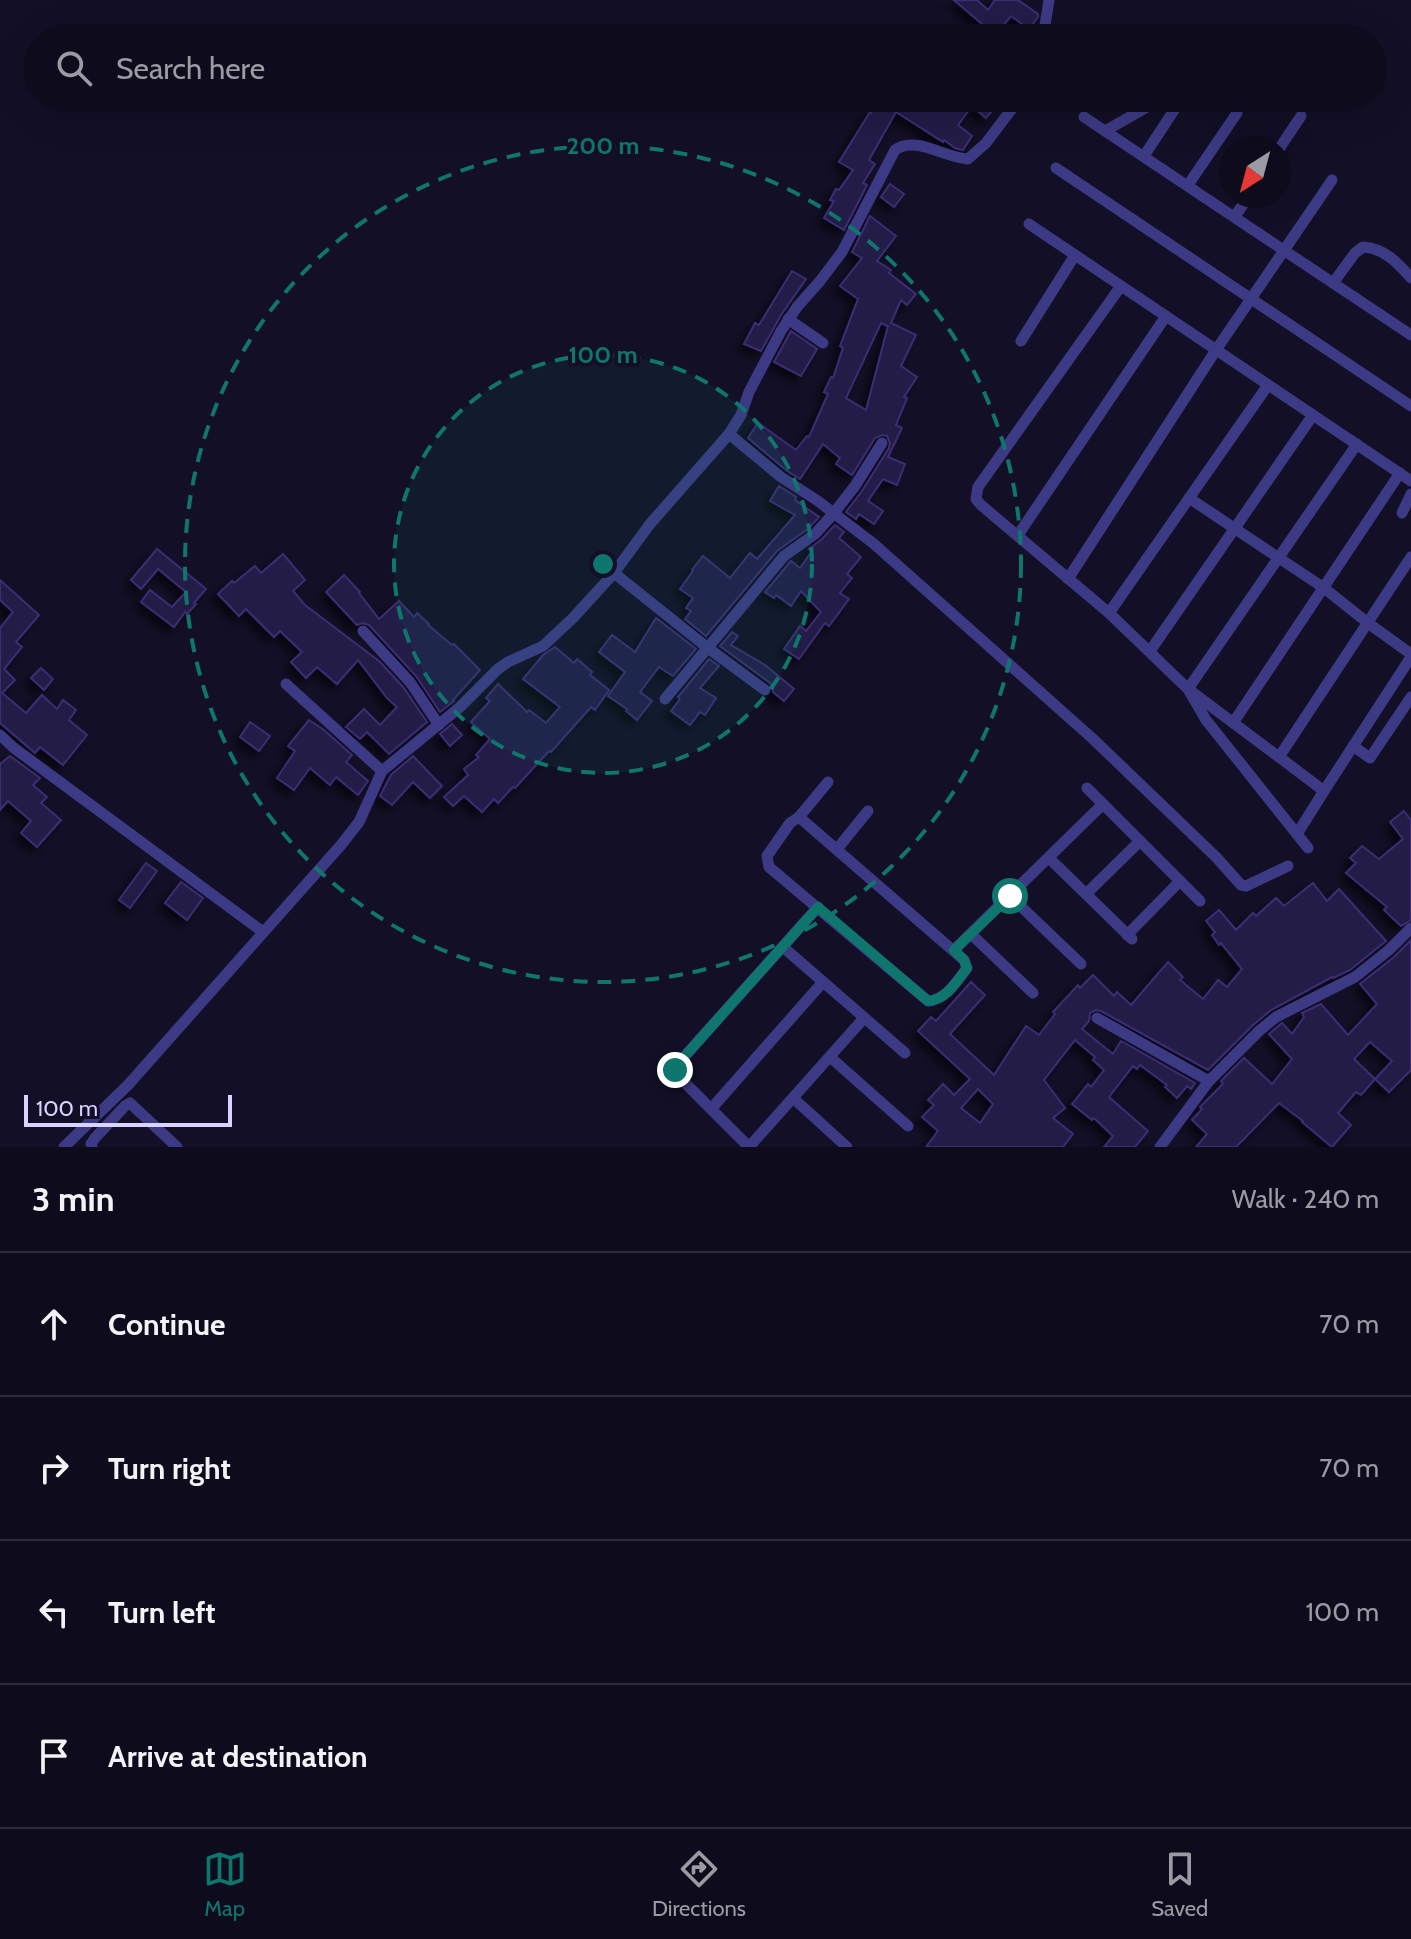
<!DOCTYPE html>
<html lang="en">
<head>
<meta charset="utf-8">
<style>
	body { margin:0; font-family:Cabin,sans-serif; background:#1c1929; color:#f1f3f6 }
	.compass { position:absolute; left:1219px; top:136px; width:72px; height:72px; border-radius:50%; background:#0e0b1c; box-shadow:0 8px 32px #0002; rotate:216deg }
	.scale { position:absolute; left:24px; bottom:20px; width:208px; box-sizing:border-box; padding-left:8px; border:4px solid #d9d4ff; border-top:0; font-size:22px; line-height:28px; white-space:nowrap; color:#d9d4ff; -webkit-text-stroke:6px #130f26; paint-order:stroke }
	.stop { position:absolute; width:24px; height:24px; margin:-18px; border:6px solid #0f766e; border-radius:50%; background:#fff }
	.stop.end { background:#0f766e; border-color:#fff; box-shadow:0 2px 8px #0008 }
	.list { margin:0; padding:0; list-style:none }
	h2 { display:flex; justify-content:space-between; align-items:center; height:104px; margin:0; padding:0 32px; font-size:34px }
	h2 small { font-size:26px; font-weight:400; color:#9b9ba3 }
	.list li { display:grid; grid-template-columns:52px 1fr auto; gap:24px; align-items:center; box-sizing:border-box; height:144px; padding:0 32px; border-top:2px solid #2e2b3b }
	.list b { display:block; font-size:30px; white-space:nowrap }
	.list em { font-size:26px; font-style:normal; color:#9b9ba3 }
	.icon { flex:none; width:44px; height:44px; fill:none; stroke:currentColor; stroke-width:2; stroke-linecap:round; stroke-linejoin:round }
	.map { position:relative; flex:none; width:1411px; height:1147px; overflow:hidden }
	.search { position:absolute; background:#0e0b1c; box-shadow:0 8px 32px #0002; left:24px; right:24px; top:24px; height:88px; display:flex; align-items:center; gap:20px; box-sizing:border-box; padding:0 28px; border-radius:44px; color:#9b9ba3; font-size:30px }
	.sheet { height:680px; background:#0e0b1c }
	nav { display:flex; justify-content:space-around; align-items:center; box-sizing:border-box; height:112px; border-top:2px solid #2e2b3b; background:#0e0b1c; font-size:22px; color:#9b9ba3 }
	nav a { display:grid; justify-items:center; gap:4px }
	nav .on { color:#0f766e }
	.map>svg:first-child { display:block }
	.building { fill:#241b47; stroke:#3b2d73; stroke-width:2; fill-rule:evenodd; filter:url(#shadow) }
	.lines { fill:none; stroke-linecap:round; stroke-linejoin:round }
	.minor { stroke:#3d3a85; stroke-width:11 }
	.route { stroke:#0f766e; stroke-width:10 }
	.ring { fill:none; stroke:#0f766e; stroke-width:4; stroke-dasharray:14 10 }
	.centre { fill:#0f766e; stroke:#130f26; stroke-width:4 }
	.ring-label { font-size:24px; text-anchor:middle; font-weight:bold; fill:#0f766e; stroke:#130f26; stroke-width:8; stroke-linejoin:round; paint-order:stroke }
</style>
</head>
<body>
<div class="map">
<svg width="1411" height="1147" viewBox="0 0 1411 1147">
	<defs>
		<filter id="shadow"><feDropShadow dx="-6" dy="6" stdDeviation="4" flood-color="#0009"/></filter>
	</defs>
	<rect width="100%" height="100%" fill="#130f26"/>
	<g class="building">
		<path d="M954 0H977L988 10 995 0H1018L1038 14V17L1029 29 1011 16 995 35Z"/>
		<path d="M881 98H913L934 111 944 98H989L997 105 986 118 972 106 958 125 972 136 963 150 955 148 944 140 943 142 896 112 869 160 875 164 863 183 867 185 844 230 824 218 834 201 830 200 836 189 839 190 853 170 839 162 870 112 871 113Z"/>
		<path d="M890 184 904 194 894 207 881 197Z"/>
		<path d="M870 216 896 236 877 261 891 270 889 273 916 294 907 305 901 300 891 323 916 335 901 366 917 377 904 397 907 398 896 425 902 428 888 457 905 464 897 485 883 479 868 501 883 511 874 524 859 514 856 519 846 512 862 491 889 448 890 443 887 436 882 435 875 438 852 475 836 464 840 458 823 444 800 479 786 470 748 438 758 423 796 450 807 436 809 437 828 394 824 392 831 377 833 378 843 348 840 346 858 299 840 286 862 258 852 252ZM881 323 888 326 866 410 846 398Z"/>
		<path d="M792 271 806 279 781 315 761 351 744 344 755 323 759 325Z"/>
		<path d="M791 331 817 349 801 376 774 362Z"/>
		<path d="M779 486 796 497 795 500 819 517 809 528 777 551 706 636 685 619 691 611 686 608 693 598 680 589 693 571 692 570 703 556 730 578 750 553 757 559 795 515 770 501Z"/>
		<path d="M835 525 844 532 839 538 861 557 847 574 852 578 840 593 849 599 829 626 825 623 799 659 784 649 800 626 806 631 821 612 801 591 791 606 776 595 774 598 765 592 791 561 800 568 812 551 809 549 821 540Z"/>
		<path d="M157 549 206 589 194 603 196 604 187 614 185 612 174 627 141 602 150 590 172 607 186 592 158 569 141 589 131 580Z"/>
		<path d="M283 554 305 580 293 591 305 605 379 661 403 687 427 722 389 754 367 732 360 739 346 727 364 709 380 725 397 707 387 698 358 660 337 684 317 667 306 678 291 662 302 652 280 631 274 637 246 609 239 616 218 594 232 581 234 583 255 566 261 573Z"/>
		<path d="M344 575 360 592 359 593 379 619 399 601 414 617 417 613 429 624 428 625 452 645 454 644 480 670 453 700 454 701 440 712 416 676 369 625 362 623 357 625 326 592Z"/>
		<path d="M0 580 39 615 16 642 22 647 4 669 15 680 2 693 26 713 42 695 57 709 63 700 76 710 69 720 87 735 63 765 40 747 35 753 0 723V628L13 612 0 600Z"/>
		<path d="M656 618 696 649 673 676 659 667 640 692 652 701 637 720 626 711 627 709 608 696 625 672 599 652 612 635 635 652Z"/>
		<path d="M732 632 738 636 731 645 765 665 794 689 784 701 773 692V687L770 683 720 646Z"/>
		<path d="M555 647 574 663 577 659 592 672 590 675 609 690 595 710 591 707 551 752 549 751 515 788 513 787 498 803 494 799 482 812 464 796 453 806 444 797 468 775 464 769 479 757 476 755 490 739 471 722 490 701 486 698 498 684 527 712 529 710 546 723 560 707 523 679 543 655Z"/>
		<path d="M709 659 719 666 700 688 716 698 705 715 700 712 690 725 671 711 680 699 678 697Z"/>
		<path d="M41 668 53 679 44 690 31 678Z"/>
		<path d="M309 720 324 730 352 755 346 762 368 781 358 795 336 777 330 785 310 768 294 790 277 778 295 751 288 746Z"/>
		<path d="M250 722 270 736 259 751 240 737Z"/>
		<path d="M452 724 462 735 450 746 440 734Z"/>
		<path d="M10 756 40 778 33 785 47 797 41 803 61 820 37 847 21 833 31 821 8 801 0 810V764Z"/>
		<path d="M413 756 442 786 430 798 413 782 392 805 380 796 391 775Z"/>
		<path d="M1404 811 1411 820V920L1401 926 1384 910 1387 907 1346 873 1356 863 1350 858 1362 846 1379 859 1403 839 1390 822Z"/>
		<path d="M146 863 157 871 130 908 119 900Z"/>
		<path d="M181 882 203 898 187 920 165 903Z"/>
		<path d="M1313 883 1327 901 1339 889 1386 941 1350 970 1333 978 1332 977 1271 1010 1253 1025 1208 1070 1101 1011 1096 1010 1090 1013 1089 1021 1082 1029 1113 1054 1121 1041 1195 1083 1191 1089 1187 1086 1177 1098 1165 1087 1167 1085 1140 1065 1137 1069 1133 1066 1109 1097 1148 1131 1135 1147H1104L1113 1136 1094 1118 1092 1120 1072 1104 1088 1084 1091 1087 1104 1070 1093 1060 1095 1057 1075 1040 1044 1080 1065 1108 1053 1118 1073 1134 1063 1147H926L938 1131 922 1117 934 1105 928 1100 943 1084 954 1095 970 1079 918 1031 931 1017 936 1021 971 982 985 995 950 1034 994 1075 1026 1026 1039 1035 1055 1014 1053 1012 1078 985 1080 988 1093 975 1114 996 1117 992 1131 1005 1168 962 1183 977 1180 980 1203 999 1218 980 1227 987 1242 969 1221 943 1219 945 1212 935 1215 932 1206 921 1219 910 1236 930 1253 913 1256 916 1276 898 1284 906ZM978 1089 993 1104 980 1123 961 1108Z"/>
		<path d="M1411 940V1070L1389 1092 1375 1079 1361 1095 1356 1092 1338 1113 1351 1125 1332 1147 1302 1122 1303 1121 1279 1103 1236 1147H1196L1207 1134 1192 1120 1202 1109 1200 1107 1220 1087 1223 1083 1221 1081 1244 1058 1272 1084 1292 1059 1269 1034 1282 1023 1292 1034 1304 1017 1302 1013 1321 1004 1348 1035 1377 1004 1360 984 1394 957ZM1370 1042 1392 1061 1375 1079 1354 1059Z"/>
	</g>
	<g class="lines">
		<g class="minor">
			<path d="M1043 38 1049 0"/>
			<path d="M1084 117 1411 335"/>
			<path d="M1105 131 1163 98"/>
			<path d="M1279 149 1301 116"/>
			<path d="M1144 156 1182 98"/>
			<path d="M1056 168 1411 406"/>
			<path d="M1188 185 1237 113"/>
			<path d="M1235 216 1249 196"/>
			<path d="M1029 224 1411 481"/>
			<path d="M1333 283 1355 253 1363 247C1384 248 1398 263 1411 278"/>
			<path d="M1121 286 978 487 976 499 981 505 1109 613 1188 689 1279 757 1411 557"/>
			<path d="M788 319 823 343"/>
			<path d="M1021 341 1075 255"/>
			<path d="M729 434 781 477 818 501 874 544 1092 738 1216 857 1241 885 1246 886 1288 866"/>
			<path d="M1189 498 1324 588 1368 623 1411 654"/>
			<path d="M1402 513 1411 494"/>
			<path d="M1018 535 1166 316"/>
			<path d="M614 573 708 648 765 690"/>
			<path d="M1068 579 1216 350 1332 180"/>
			<path d="M1109 613 1268 385"/>
			<path d="M363 631 410 682 439 725"/>
			<path d="M1150 651 1313 415"/>
			<path d="M286 684 382 771"/>
			<path d="M665 699 784 556 815 534 834 513 855 486 882 443"/>
			<path d="M1233 723 1400 473"/>
			<path d="M0 735 14 748 263 932"/>
			<path d="M1353 746 1370 758 1411 697"/>
			<path d="M1279 757 1324 791 1411 657"/>
			<path d="M1087 788 1103 804"/>
			<path d="M799 817 964 960 967 968C957 981 946 1000 928 1001L769 867 767 856 790 823Z"/>
			<path d="M799 817 828 782"/>
			<path d="M1297 834 1324 791"/>
			<path d="M1308 848 1206 720 1188 689 1357 444"/>
			<path d="M837 849 868 811"/>
			<path d="M1049 858 1132 939"/>
			<path d="M1086 894 1140 841"/>
			<path d="M1010 896 1081 964"/>
			<path d="M971 934 1033 993"/>
			<path d="M1127 935 1180 881"/>
			<path d="M783 947 905 1053"/>
			<path d="M954 950 1103 804 1200 901"/>
			<path d="M1097 1018 1209 1081"/>
			<path d="M830 1057 908 1126"/>
			<path d="M793 1098 847 1147"/>
			<path d="M711 1109 823 982"/>
			<path d="M64 1147 128 1085 341 845 359 822 382 771 460 707 498 669 508 662 543 646 573 618 614 573 650 524 729 434 741 415 749 392 781 331 797 307 820 281 842 252 895 150C915 135 945 158 968 159L986 143 1020 98"/>
			<path d="M92 1147 91 1144 95 1138 125 1106 130 1103 177 1147"/>
			<path d="M749 1147 676 1074V1066L818 907"/>
			<path d="M749 1147 864 1018"/>
			<path d="M1160 1147 1209 1081 1259 1031 1276 1017 1355 977 1389 950 1411 928"/>
		</g>
	</g>
	<g class="lines">
		<path class="route" d="M675 1070 676 1066 818 907 928 1001C946 1000 957 981 967 968L964 960 954 950 1010 896"/>
	</g>
	<circle cx="603" cy="564" r="209" fill="#0f766e" fill-opacity=".12"/>
	<g class="ring">
		<circle cx="603" cy="564" r="209"/>
		<circle cx="603" cy="564" r="418"/>
	</g>
	<circle cx="603" cy="564" r="12" class="centre"/>
	<g class="ring-label">
		<text x="603" y="154">200 m</text>
		<text x="603" y="363">100 m</text>
	</g>
</svg>
<svg class="compass" viewBox="-18 -18 36 36"><path d="M0-13l5 13h-10z" fill="#e53935"/><path d="M0 13l5-13h-10z" fill="#9b9ba3"/></svg>
<div class="scale">100 m</div>
<div class="stop" style="left:1010px;top:896px"></div>
<div class="stop end" style="left:675px;top:1070px"></div>
<div class="search"><svg class="icon" aria-label="search" viewBox="0 0 24 24"><circle cx="10" cy="10" r="6"/><path d="M15 15l6 6"/></svg>Search here</div>
</div>
<section class="sheet">
<h2>3 min<small>Walk · 240 m</small></h2>
<ul class="list">
<li><svg class="icon" aria-label="ahead" viewBox="0 0 24 24"><path d="M12 20V5M6 11l6-6 6 6"/></svg><div><b>Continue</b></div><em>70 m</em></li>
<li><svg class="icon" aria-label="right" viewBox="0 0 24 24"><path d="M7 20v-9h11M14 6l5 5-5 5"/></svg><div><b>Turn right</b></div><em>70 m</em></li>
<li><svg class="icon" aria-label="left" viewBox="0 0 24 24"><path d="M17 20v-9H6M10 6l-5 5 5 5"/></svg><div><b>Turn left</b></div><em>100 m</em></li>
<li><svg class="icon" aria-label="arrive" viewBox="0 0 24 24"><path d="M6 21V4h12l-3 4 3 4H6"/></svg><div><b>Arrive at destination</b></div></li>
</ul>
</section>
<nav>
<a class="on"><svg class="icon" aria-label="map" viewBox="0 0 24 24"><path d="M3 6l6-2 6 2 6-2v14l-6 2-6-2-6 2zM9 4v14M15 6v14"/></svg>Map</a>
<a><svg class="icon" aria-label="directions" viewBox="0 0 24 24"><path d="M12 3l9 9-9 9-9-9zM9 14v-3h6M13 9l2 2-2 2"/></svg>Directions</a>
<a><svg class="icon" aria-label="saved" viewBox="0 0 24 24"><path d="M7 4h10v16l-5-4-5 4z"/></svg>Saved</a>
</nav>
</body>
</html>
